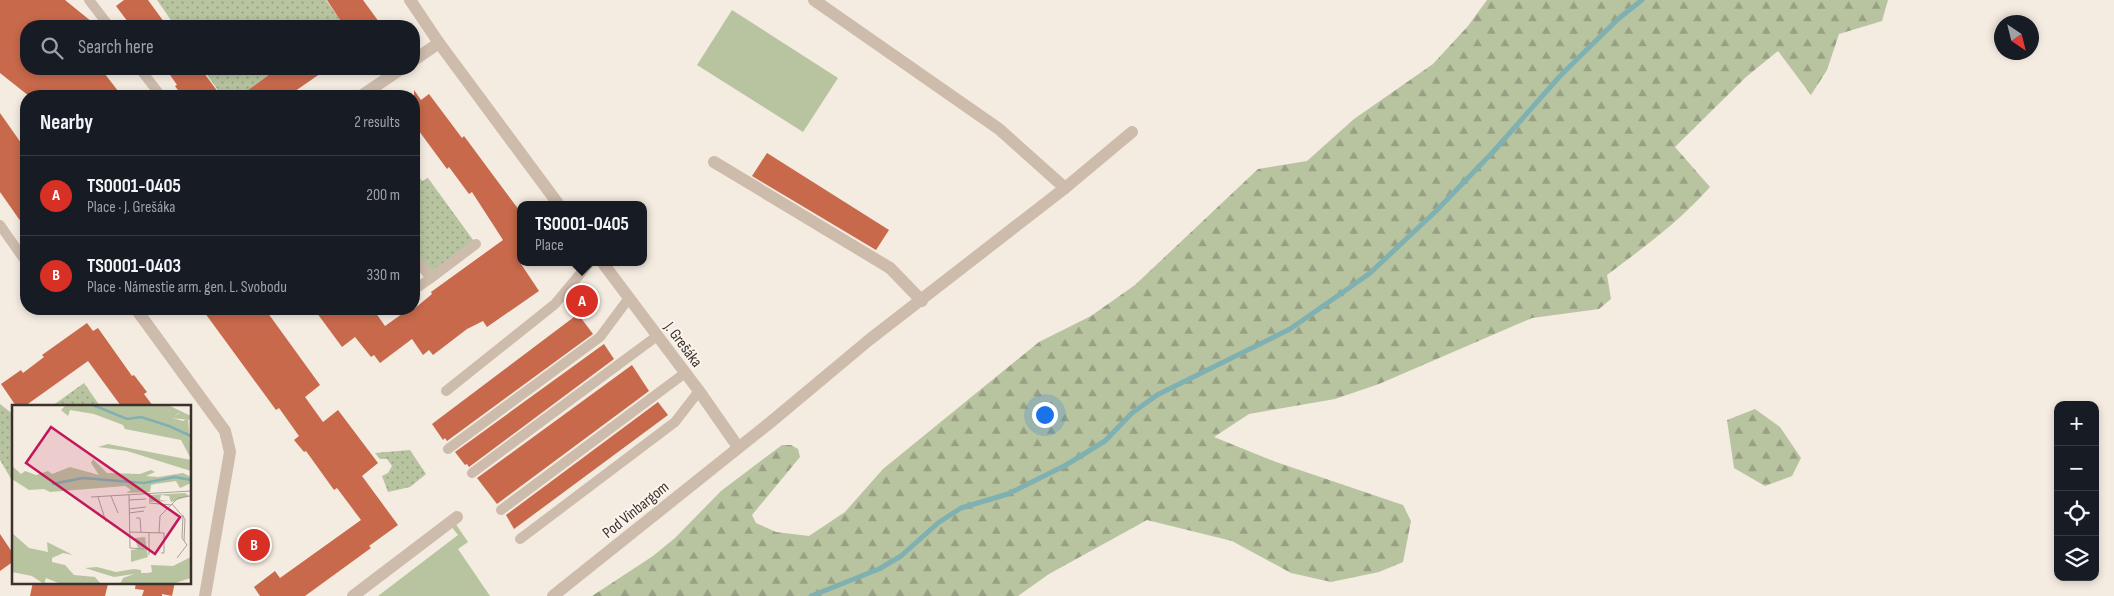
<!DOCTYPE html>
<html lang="en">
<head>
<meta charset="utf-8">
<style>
	body { margin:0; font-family:"Sofia Sans Condensed",sans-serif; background:#242831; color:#f1f3f6 }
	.controls { position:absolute; right:15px; bottom:15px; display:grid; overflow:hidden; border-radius:10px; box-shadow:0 2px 8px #0003 }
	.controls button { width:45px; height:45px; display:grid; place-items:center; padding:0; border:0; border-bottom:1px solid #363941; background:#171b24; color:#f1f3f6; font:25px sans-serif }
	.compass { position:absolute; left:1994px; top:15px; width:45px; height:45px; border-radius:50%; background:#171b24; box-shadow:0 2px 8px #0003; rotate:145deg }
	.you { position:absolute; left:1044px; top:414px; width:18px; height:18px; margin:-12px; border:4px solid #fff; border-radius:50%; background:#1a73e8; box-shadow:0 0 0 8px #1a73e833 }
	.badge { display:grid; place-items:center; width:32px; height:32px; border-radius:50%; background:#d93025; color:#fff; font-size:16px; font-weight:700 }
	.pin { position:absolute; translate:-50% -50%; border:2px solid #fff; box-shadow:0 1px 5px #0006 }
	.popup { position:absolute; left:517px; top:201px; width:130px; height:65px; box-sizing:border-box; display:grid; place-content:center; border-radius:10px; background:#171b24; filter:drop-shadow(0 1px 4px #0005); font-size:16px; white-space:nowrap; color:#9ea1a6 }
	.popup b { font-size:19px; color:#f1f3f6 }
	.popup::after { content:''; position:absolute; left:50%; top:100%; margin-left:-10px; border:10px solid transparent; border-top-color:#171b24 }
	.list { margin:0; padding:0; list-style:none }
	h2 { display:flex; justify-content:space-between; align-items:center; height:65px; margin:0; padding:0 20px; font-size:21px }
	h2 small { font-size:16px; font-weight:400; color:#9ea1a6 }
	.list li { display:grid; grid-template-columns:32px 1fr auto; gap:15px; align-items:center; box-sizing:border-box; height:80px; padding:0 20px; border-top:1px solid #363941 }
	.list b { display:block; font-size:19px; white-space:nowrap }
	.list p { margin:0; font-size:16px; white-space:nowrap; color:#9ea1a6 }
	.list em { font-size:16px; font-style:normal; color:#9ea1a6 }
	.icon { flex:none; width:28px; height:28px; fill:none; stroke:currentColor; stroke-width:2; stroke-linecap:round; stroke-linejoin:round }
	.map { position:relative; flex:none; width:2114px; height:596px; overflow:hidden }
	.search { position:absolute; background:#171b24; box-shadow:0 2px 8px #0003; left:20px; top:20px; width:400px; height:55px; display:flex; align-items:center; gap:12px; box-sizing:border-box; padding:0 18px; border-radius:20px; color:#9ea1a6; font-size:19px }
	.panel { position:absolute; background:#171b24; box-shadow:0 2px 8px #0003; left:20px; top:90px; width:400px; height:225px; border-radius:20px }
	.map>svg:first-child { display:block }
	.green { fill:#b8c4a0 }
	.forest { fill:url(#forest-firs) }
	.park { fill:url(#park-dots) }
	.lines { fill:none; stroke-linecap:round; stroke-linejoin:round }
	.stream { stroke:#7fb0b2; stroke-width:5 }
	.building { fill:#c8694b }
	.service { stroke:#cdbbac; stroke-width:10 }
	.minor { stroke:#cdbbac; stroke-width:12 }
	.labels { text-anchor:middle; stroke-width:4; stroke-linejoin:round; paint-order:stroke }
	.street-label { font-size:16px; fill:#3b302b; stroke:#fbf5ee }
	.inset-river { fill:none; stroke:#7fb0b2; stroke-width:2.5 }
	.inset-road { fill:none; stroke:#aaa098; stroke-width:1 }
	.view { fill:#c2185b; fill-opacity:0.15; stroke:#c2185b; stroke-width:2.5 }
	.inset-edge { fill:none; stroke:#3b302b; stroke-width:2.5 }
</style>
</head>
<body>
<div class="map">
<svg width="2114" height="596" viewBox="0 0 2114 596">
	<defs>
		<pattern id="forest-firs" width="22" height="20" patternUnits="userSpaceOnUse" patternTransform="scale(1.25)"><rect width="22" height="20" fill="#b8c4a0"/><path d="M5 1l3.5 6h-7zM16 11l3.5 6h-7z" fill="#97a083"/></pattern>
		<pattern id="park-dots" width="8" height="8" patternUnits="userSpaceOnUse" patternTransform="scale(1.25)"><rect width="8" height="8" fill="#b8c4a0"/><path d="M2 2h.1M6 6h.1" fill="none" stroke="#97a083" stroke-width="1.8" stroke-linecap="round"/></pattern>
	</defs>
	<rect width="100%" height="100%" fill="#f4ebe1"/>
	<g class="green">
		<path d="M732 10 838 78 803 132 697 65Z"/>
		<path d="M455 523 468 542 458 549 490 596H378L458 535 451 526Z"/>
	</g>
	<g class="forest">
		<path d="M1487 0H1888L1882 21 1839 34 1827 70 1811 95 1778 51 1746 77 1675 147 1710 187C1680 221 1643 248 1607 275L1611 299 1599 309 1532 318 1379 384 1335 399 1249 414 1214 437 1276 462 1403 505 1411 521 1403 562 1379 572 1331 582 1291 573 1232 541 1147 520 1049 574 1018 596H592L653 556 675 538 721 491 782 445H791L798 449 800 457 752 515 756 523 776 532 809 536 845 512 883 469 1039 342 1091 316 1135 285 1258 169 1307 161 1354 119 1433 64 1468 26Z"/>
		<path d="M1755 409 1780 427 1801 458 1792 476 1765 486 1734 468 1727 420Z"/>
	</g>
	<g class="park">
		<path d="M157 0H326L341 21 335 26H175Z"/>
		<path d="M203 69H277L240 96H222Z"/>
		<path d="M414 170 422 181 428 178 476 244 431 278 414 257Z"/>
		<path d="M84 383 100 406H52Z"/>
		<path d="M0 404 14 415V484L0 460Z"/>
		<path d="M410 450 426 474 410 487 388 492 382 476 388 473 392 466 387 459H380L375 453Z"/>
	</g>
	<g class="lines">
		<path class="stream" d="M811 596 879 569 901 556 938 523 961 508 1008 494 1066 465 1105 441 1132 413 1157 395 1290 329 1349 288 1370 273 1435 212 1493 152 1560 76 1618 19 1642 0"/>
	</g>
	<g class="building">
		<path d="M0 0H65L97 26H26V69H85L89 75 97 69H101L122 96H29L0 73Z"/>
		<path d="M124 0H148L167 26H131L116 6Z"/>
		<path d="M327 0H363L382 26H344Z"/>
		<path d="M166 69H201L221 96H182L175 86 177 85Z"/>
		<path d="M277 69H327L288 96H240Z"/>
		<path d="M414 90 421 100 429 94 462 138 464 136 519 210 517 212 521 218V264L539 291 487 327 483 321 467 329 433 355 429 350 423 355 412 339 380 363 374 355 371 357 355 337 342 347 314 309H373L385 326 409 309H414L432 294 431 292 503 240 472 192 469 194 449 167 447 169 419 131 414 135Z"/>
		<path d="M0 113 26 150V229L0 192Z"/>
		<path d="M767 153 889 230 876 250 752 176Z"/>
		<path d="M585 291 593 302 579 311 572 301Z"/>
		<path d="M202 309H265L320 385 305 397 323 422 338 410 378 463 362 476 398 525 369 546 371 548 305 596H260L254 587 275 571 280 578 361 520 337 488 334 490 306 451 304 452 294 440 299 436 279 408 276 410Z"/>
		<path d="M578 314 593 334 447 441 445 438 443 440 432 424Z"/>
		<path d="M87 323 93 331 98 328 132 376 134 375 147 392 144 394 153 406H121L88 361 25 406H16L1 384 21 370 23 373 44 357 42 355Z"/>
		<path d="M604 344 614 359 469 467 467 464 465 465 455 452Z"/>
		<path d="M632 365 649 391 497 504 477 478Z"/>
		<path d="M658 402 668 415 514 529 506 515Z"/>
		<path d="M0 534 14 555V561L0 571Z"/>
		<path d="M255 534 264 547 253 556 244 543Z"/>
		<path d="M33 582H98L108 584 105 596H30Z"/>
		<path d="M136 582H175L172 596 162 594V596H142L144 590 135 589Z"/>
	</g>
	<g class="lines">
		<g class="service">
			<path d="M89 0 109 26"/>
			<path d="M140 69 161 96"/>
			<path d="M0 225 26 262"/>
			<path d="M414 257 431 278 476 244"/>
			<path d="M414 290 431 278"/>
			<path d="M446 391 555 304 590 262"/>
			<path d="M448 449 600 337 629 298"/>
			<path d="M472 473 657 336"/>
			<path d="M501 510 685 373"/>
			<path d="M520 539 675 422 699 391"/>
		</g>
		<g class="minor">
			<path d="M410 0 439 43 559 205"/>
			<path d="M814 0 999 129 1065 188"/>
			<path d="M414 60 439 43"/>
			<path d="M361 96 401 69"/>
			<path d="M714 162 890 268 922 301"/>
			<path d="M602 262 699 391 738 447"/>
			<path d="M136 309 225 431 230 452 205 596"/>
			<path d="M353 596 457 517"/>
			<path d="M553 596 772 421 869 340 1065 188 1132 132"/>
		</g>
	</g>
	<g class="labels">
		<g class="street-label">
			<text transform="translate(684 344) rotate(53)" y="6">J. Grešáka</text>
			<text transform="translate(635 509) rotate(-39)" y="6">Pod Vinbargom</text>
		</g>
	</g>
	<g transform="translate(12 405)">
		<rect width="179" height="179" fill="#f4ebe1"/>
		<path d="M148 0H156L179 11V15L159 13 168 8 149 4ZM173 88 177 91 159 97 157 91 149 90 148 95 156 96 137 97V90Z" fill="#b8c4a0"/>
		<path d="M54 0H148L150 4 168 7 160 13 171 16 176 13 179 54 169 35 113 24 111 20 82 9 58 5 56 11 49 5ZM96 39 179 55V66L115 46 86 42ZM81 54 95 68 128 69 139 65 143 67 134 71 146 72 171 68 179 72V78L168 83 164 76 143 79 139 80 138 87 114 88 119 85 113 81 38 87 32 84 17 85 0 74V61L9 69 13 66 24 70 36 66 40 69 58 62 87 70 79 58ZM0 128 17 143 36 147 35 137 61 150 51 148 40 153V157L53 160 62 170 83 172 88 178 49 179 34 173 32 179 20 171 0 167ZM179 152V173L160 179H108L111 173 122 169 102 172 73 163 85 162 104 167 122 164 129 165V168H136L140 167 139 160 161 161Z" fill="#b8c4a0"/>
		<path d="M133 132 136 152 119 157V145L126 144 123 133Z" fill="#b8c4a0"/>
		<path class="inset-river" d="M81 0 115 14 129 12 157 21 179 31M40 79 71 73 132 78 163 72 179 75"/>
		<path class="inset-road" d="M117 90 118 143 132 144M99 91 106 108M79 92 179 86M86 92 94 117M117 95 134 94M137 98 159 100M160 99 173 114 172 136M117 104 134 102M117 108 132 106M171 110 170 133 175 140M124 113H128L129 127M118 127 152 128V148H149M137 127V150M147 128 148 111 166 93 178 91M165 153 175 140"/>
		<path class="view" d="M39 22 168 112 143 149 14 58Z"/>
		<rect width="179" height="179" class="inset-edge"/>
	</g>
</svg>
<div class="controls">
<button>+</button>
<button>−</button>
<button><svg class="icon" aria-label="locate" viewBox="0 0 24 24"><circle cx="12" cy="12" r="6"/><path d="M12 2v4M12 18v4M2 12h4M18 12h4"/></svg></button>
<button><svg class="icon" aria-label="layers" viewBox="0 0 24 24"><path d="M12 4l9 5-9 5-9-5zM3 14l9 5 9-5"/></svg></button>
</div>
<svg class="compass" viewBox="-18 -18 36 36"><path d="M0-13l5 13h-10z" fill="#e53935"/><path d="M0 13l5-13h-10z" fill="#9ea1a6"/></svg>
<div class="you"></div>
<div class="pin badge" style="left:582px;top:301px">A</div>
<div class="popup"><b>TS0001-0405</b>Place</div>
<div class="pin badge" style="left:254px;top:545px">B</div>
<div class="search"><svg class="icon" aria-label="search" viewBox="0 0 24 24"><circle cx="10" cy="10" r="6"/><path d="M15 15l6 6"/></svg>Search here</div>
<section class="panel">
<h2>Nearby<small>2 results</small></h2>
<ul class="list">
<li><span class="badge">A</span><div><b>TS0001-0405</b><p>Place · J. Grešáka</p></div><em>200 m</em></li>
<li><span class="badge">B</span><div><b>TS0001-0403</b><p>Place · Námestie arm. gen. L. Svobodu</p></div><em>330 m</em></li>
</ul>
</section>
</div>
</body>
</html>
